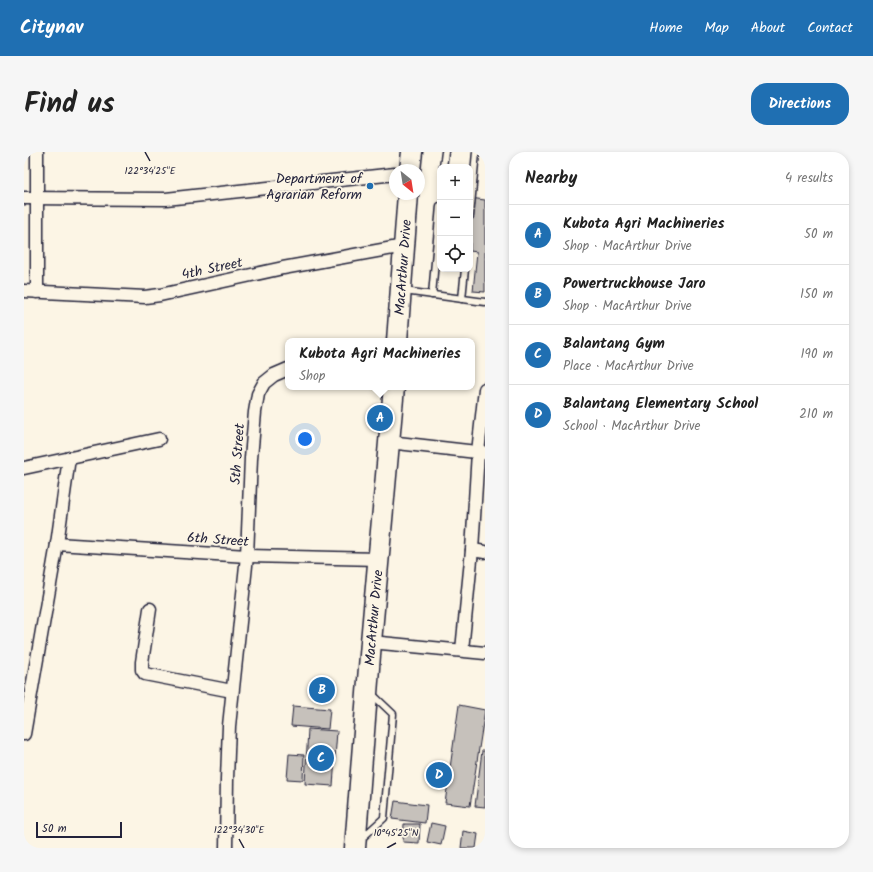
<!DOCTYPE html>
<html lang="en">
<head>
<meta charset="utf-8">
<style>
	body { margin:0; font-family:Kalam,sans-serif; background:#f6f6f6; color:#222 }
	.controls { position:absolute; right:12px; top:12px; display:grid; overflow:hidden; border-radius:8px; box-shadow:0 2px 6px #0003 }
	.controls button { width:36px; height:36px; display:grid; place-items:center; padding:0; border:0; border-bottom:1px solid #e0e0e0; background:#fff; color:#222; font:20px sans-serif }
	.compass { position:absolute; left:365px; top:12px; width:36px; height:36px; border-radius:50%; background:#fff; box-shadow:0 2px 6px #0003; rotate:150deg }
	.scale { position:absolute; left:12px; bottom:10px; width:86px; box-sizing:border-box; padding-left:4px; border:2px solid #22223b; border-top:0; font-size:11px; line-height:14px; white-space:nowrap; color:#22223b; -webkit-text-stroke:3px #fcf5e5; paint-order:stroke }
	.you { position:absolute; left:281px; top:287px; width:14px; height:14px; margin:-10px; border:3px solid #fff; border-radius:50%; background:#1a73e8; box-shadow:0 0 0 6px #1a73e833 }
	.badge { display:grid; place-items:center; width:26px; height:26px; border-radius:50%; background:#1f6fb2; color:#fff; font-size:13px; font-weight:700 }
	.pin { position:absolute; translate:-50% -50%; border:2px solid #fff; box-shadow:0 1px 4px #0006 }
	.popup { position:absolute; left:261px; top:186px; width:190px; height:52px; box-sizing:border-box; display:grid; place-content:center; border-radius:8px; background:#fff; filter:drop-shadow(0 1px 3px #0005); font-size:13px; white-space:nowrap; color:#767676 }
	.popup b { font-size:15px; color:#222 }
	.popup::after { content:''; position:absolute; left:50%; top:100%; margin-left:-8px; border:8px solid transparent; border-top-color:#fff }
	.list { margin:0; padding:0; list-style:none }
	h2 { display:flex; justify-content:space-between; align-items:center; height:52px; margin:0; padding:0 16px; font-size:17px }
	h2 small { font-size:13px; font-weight:400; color:#767676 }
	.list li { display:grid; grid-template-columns:26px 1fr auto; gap:12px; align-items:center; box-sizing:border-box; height:60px; padding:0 16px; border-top:1px solid #e0e0e0 }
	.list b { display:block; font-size:15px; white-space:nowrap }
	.list p { margin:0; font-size:13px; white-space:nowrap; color:#767676 }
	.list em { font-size:13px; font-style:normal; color:#767676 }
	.icon { flex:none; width:22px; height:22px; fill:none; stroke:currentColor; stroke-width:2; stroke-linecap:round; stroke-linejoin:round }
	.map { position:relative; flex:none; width:461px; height:696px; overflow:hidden; border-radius:16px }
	header { display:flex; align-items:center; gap:24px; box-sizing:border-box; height:56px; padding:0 20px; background:#1f6fb2; color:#fff }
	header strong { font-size:19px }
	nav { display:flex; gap:22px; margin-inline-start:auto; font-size:14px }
	.intro { display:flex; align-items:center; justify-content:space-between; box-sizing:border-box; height:96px; padding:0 24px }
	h1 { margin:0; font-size:28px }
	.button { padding:10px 18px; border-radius:16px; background:#1f6fb2; color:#fff; font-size:14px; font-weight:700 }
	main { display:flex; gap:24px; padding:0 24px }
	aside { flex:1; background:#fff; border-radius:16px; box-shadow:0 2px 6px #0003 }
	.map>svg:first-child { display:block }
	.building { fill:#c6c1bb; stroke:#22223b }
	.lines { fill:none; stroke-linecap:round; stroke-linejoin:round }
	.service-casing { stroke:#22223b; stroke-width:9 }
	.minor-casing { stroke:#22223b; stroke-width:15 }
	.primary-casing { stroke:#22223b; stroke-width:23 }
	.service { stroke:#fcf5e5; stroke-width:6 }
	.minor { stroke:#fcf5e5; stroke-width:12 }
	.primary { stroke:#fcf5e5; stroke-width:20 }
	.ticks { fill:none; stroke:#22223b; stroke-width:1.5 }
	.poi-dot { fill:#1f6fb2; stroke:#fcf5e5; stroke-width:1.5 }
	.labels { text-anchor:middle; stroke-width:3.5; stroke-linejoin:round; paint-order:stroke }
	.poi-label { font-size:14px; fill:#22223b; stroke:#fcf5e5; text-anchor:end }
	.street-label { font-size:14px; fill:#22223b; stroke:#fcf5e5 }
	.ticks-label { font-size:10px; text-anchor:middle; fill:#22223b; stroke:#fcf5e5; stroke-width:3.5; stroke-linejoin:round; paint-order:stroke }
</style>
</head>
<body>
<header>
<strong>Citynav</strong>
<nav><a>Home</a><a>Map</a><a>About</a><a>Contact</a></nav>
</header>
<div class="intro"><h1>Find us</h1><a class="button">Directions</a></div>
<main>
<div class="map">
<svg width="461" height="696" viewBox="0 0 461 696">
	<rect width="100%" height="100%" fill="#fcf5e5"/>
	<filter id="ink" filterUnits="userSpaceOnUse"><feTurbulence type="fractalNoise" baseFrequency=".025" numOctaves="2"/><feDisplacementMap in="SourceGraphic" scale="8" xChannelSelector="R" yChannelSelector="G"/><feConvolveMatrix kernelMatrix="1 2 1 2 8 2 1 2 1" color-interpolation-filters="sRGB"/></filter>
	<g filter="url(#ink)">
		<g class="building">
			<path d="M446 46 461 48V140L449 139 453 100 446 99Z"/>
			<path d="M435 553 461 558 446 654 421 651Z"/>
			<path d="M269 554 306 557 304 577 267 574Z"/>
			<path d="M284 577 313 579 309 634 281 632Z"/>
			<path d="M458 599H461V655L451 654Z"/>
			<path d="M265 602 280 603 279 628 263 627Z"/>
			<path d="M371 649 403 653 401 671 368 667Z"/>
			<path d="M407 671 421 674 417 693 403 690Z"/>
			<path d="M380 672H396L395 691 379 690Z"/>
			<path d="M439 679 454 682 452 696H437Z"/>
		</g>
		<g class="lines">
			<g class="service-casing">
				<g id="service">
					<path d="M419 15 421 0"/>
					<path d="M446 64 452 0"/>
					<path d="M380 139 461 150"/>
					<path d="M408 143 416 54"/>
					<path d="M438 147 441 117"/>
					<path d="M337 687 360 666 369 562 348 542"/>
				</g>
			</g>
			<g class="minor-casing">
				<g id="minor">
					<path d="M13 0V140"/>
					<path d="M0 46 142 47 371 22"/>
					<path d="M0 139 121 145 136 143 259 116 380 94"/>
					<path d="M365 290 461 301"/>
					<path d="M0 316 135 287"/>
					<path d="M33 392 223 404 354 407"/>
					<path d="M448 398 461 400"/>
					<path d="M126 457 118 510V518L121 522 208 539"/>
					<path d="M347 490 461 501"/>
					<path d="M438 498 448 398 454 300 461 237"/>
					<path d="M0 582 33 392 45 306"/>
					<path d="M202 696 203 627 205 574 223 404 227 306 231 260 234 242 240 231 250 223 264 217"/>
				</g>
			</g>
			<g class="primary-casing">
				<g id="primary">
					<path d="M386 18 388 0"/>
					<path id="s1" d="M373 189 384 42"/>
					<path id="s2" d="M331 696 347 490 370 235"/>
				</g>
			</g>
			<use href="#service" class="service"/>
			<use href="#minor" class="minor"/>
			<use href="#primary" class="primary"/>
		</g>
	</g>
	<path class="ticks" d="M121 0 126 9M215 687 220 696M363 696 372 691"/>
	<circle class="poi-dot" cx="346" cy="34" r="4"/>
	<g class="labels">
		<g class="poi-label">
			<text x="338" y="31">Department of<tspan x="338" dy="16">Agrarian Reform</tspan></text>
		</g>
		<g class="street-label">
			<text dy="5" stroke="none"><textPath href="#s1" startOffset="74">MacArthur Drive</textPath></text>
			<text transform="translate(188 116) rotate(-12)" y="5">4th Street</text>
			<text transform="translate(213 302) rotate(-86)" y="5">5th Street</text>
			<text transform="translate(194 387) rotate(4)" y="5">6th Street</text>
			<text dy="5" stroke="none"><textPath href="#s2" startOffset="231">MacArthur Drive</textPath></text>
		</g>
	</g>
	<g class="ticks-label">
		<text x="126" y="22">122°34'25"E</text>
		<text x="215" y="681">122°34'30"E</text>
		<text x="372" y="684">10°45'25"N</text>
	</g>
</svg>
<div class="controls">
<button>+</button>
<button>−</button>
<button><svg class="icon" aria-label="locate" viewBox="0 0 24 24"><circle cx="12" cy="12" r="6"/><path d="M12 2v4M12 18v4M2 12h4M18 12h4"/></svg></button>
</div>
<svg class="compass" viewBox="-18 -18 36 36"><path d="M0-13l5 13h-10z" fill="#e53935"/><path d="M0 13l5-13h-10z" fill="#767676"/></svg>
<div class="scale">50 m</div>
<div class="you"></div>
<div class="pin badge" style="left:356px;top:266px">A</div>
<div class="popup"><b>Kubota Agri Machineries</b>Shop</div>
<div class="pin badge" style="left:298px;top:538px">B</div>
<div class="pin badge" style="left:297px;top:606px">C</div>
<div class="pin badge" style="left:415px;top:623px">D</div>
</div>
<aside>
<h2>Nearby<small>4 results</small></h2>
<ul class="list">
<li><span class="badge">A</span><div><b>Kubota Agri Machineries</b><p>Shop · MacArthur Drive</p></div><em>50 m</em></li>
<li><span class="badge">B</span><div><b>Powertruckhouse Jaro</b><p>Shop · MacArthur Drive</p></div><em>150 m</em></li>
<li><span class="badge">C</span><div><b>Balantang Gym</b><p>Place · MacArthur Drive</p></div><em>190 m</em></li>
<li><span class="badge">D</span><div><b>Balantang Elementary School</b><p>School · MacArthur Drive</p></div><em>210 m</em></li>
</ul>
</aside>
</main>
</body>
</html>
